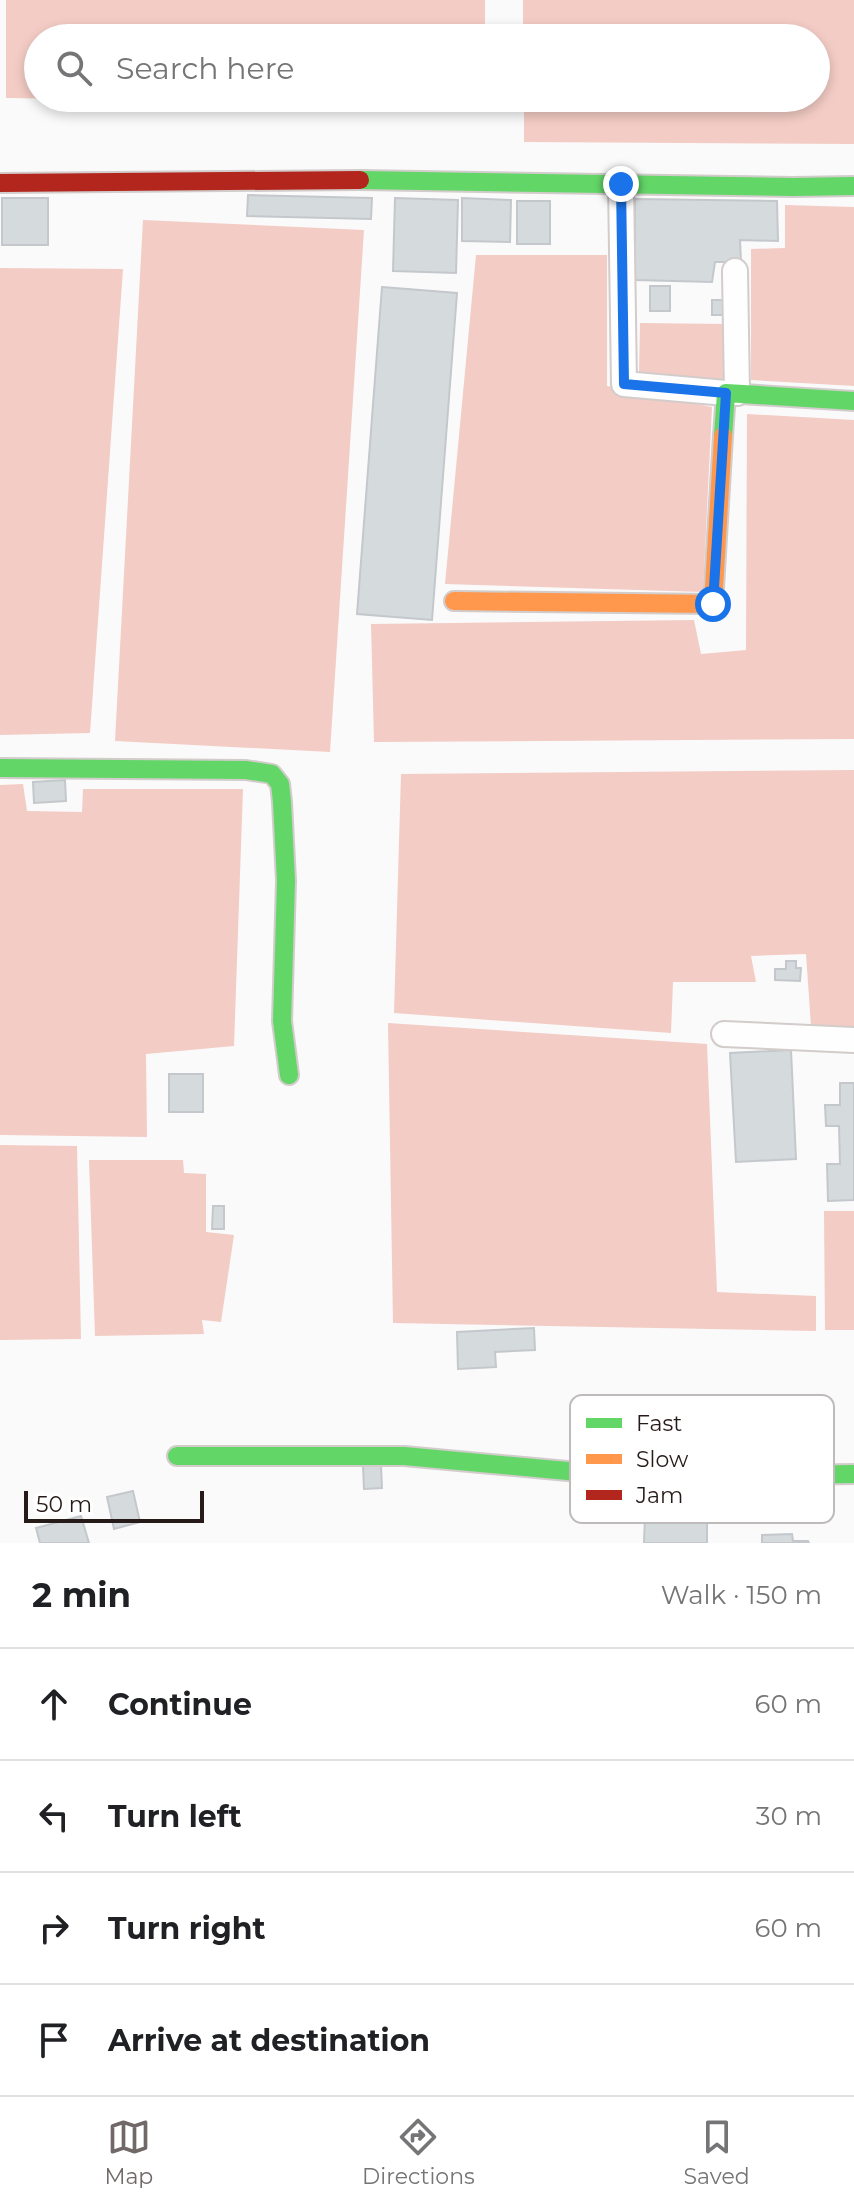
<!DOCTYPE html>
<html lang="en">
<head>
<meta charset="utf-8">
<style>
	body { margin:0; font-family:Montserrat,sans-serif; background:#f2f2f2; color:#202124 }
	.scale { position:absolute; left:24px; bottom:20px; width:180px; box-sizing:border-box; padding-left:8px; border:4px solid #271b19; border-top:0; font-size:22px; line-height:28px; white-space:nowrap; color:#271b19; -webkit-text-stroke:6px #fff; paint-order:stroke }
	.stop { position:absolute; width:24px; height:24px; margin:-18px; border:6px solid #1a73e8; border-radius:50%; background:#fff }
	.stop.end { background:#1a73e8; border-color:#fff; box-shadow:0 2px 8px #0008 }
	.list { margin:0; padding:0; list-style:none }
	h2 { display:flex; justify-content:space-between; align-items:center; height:104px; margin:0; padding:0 32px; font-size:34px }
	h2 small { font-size:26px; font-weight:400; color:#757577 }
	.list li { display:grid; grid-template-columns:52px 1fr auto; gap:24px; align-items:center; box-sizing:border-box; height:112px; padding:0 32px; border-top:2px solid #e0e0e0 }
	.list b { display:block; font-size:30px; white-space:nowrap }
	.list em { font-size:26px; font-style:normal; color:#757577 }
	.icon { flex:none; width:44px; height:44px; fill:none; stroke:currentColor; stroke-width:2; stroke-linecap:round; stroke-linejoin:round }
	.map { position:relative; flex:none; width:854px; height:1543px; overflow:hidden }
	.search { position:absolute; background:#fff; box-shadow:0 4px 12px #0003; left:24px; right:24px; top:24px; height:88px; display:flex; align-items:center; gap:20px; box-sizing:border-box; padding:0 28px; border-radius:44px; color:#757577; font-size:30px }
	.sheet { height:552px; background:#fff }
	nav { display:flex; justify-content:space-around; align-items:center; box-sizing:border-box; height:112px; border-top:2px solid #e0e0e0; background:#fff; font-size:22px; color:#757577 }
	nav a { display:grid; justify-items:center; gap:4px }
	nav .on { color:#716968 }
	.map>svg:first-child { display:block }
	.forest { fill:#f3ccc5 }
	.building { fill:#d5dadd; stroke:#c4c8cc; stroke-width:2 }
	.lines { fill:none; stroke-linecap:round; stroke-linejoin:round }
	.street-casing { stroke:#d2cccb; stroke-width:28 }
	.fast-casing { stroke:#d2cccb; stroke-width:22 }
	.slow-casing { stroke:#d2cccb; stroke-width:22 }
	.jam-casing { stroke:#d2cccb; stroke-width:22 }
	.street { stroke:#fefefe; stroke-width:24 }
	.fast { stroke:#63d668; stroke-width:18 }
	.slow { stroke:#ff974d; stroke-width:18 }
	.jam { stroke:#b3261e; stroke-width:18 }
	.route { stroke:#1a73e8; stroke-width:10 }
	.key { fill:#fff; stroke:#bebbba; stroke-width:2 }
	.key-label { font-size:22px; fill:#271b19 }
</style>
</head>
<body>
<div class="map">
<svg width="854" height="1543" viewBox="0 0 854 1543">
	<rect width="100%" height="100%" fill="#fafafa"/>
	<g class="forest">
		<path d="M6 0H485V38H38V98H484V104L6 98Z"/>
		<path d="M523 0H854V144L524 142V98H816V38H523Z"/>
		<path d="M785 205 854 207V386L751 380V249L785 248Z"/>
		<path d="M143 220 364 230 330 752 115 741Z"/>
		<path d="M476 255H607V386L712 407 703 592 445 584Z"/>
		<path d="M0 268 123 269 90 733 0 735Z"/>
		<path d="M640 323 725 324 726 380 639 374Z"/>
		<path d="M747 414 854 420V739L374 742 371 624 694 620 701 654 746 650Z"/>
		<path d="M854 770V1026H811L806 954 751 956 756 982H673L671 1033 394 1013 401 774Z"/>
		<path d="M23 784 27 811 82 812 83 789H243L234 1046 146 1054 147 1137 0 1135V785Z"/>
		<path d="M388 1023 707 1044 717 1292 816 1296V1331L393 1323Z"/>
		<path d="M0 1145 77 1146 81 1339 0 1340Z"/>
		<path d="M89 1160H183L184 1173 206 1174V1232L234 1235 221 1322 202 1320 204 1334 95 1336Z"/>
		<path d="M824 1211H854V1330H825Z"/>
	</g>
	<g class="building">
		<path d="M248 195 372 198 371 219 247 216Z"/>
		<rect x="2" y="198" width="46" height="47"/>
		<path d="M395 198 458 200 456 273 393 271Z"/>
		<path d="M462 198 511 200 510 242 462 241Z"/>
		<path d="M635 199 777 201 778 241 740 240 741 262H715L712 282 635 280Z"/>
		<rect x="517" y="201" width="33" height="43"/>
		<rect x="650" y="286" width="20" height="25"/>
		<path d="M382 287 457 293 432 620 357 614Z"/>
		<path d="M712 300H724L723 315H712Z"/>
		<path d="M65 780 66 801 34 803 33 782Z"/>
		<path d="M786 961H796V968H801L800 981 775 980V969H786Z"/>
		<path d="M791 1050 796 1159 736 1162 730 1053Z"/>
		<rect x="169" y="1074" width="34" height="38"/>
		<path d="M840 1083H854V1200L828 1201 827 1164H840L839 1126H826L825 1105H840Z"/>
		<path d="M213 1206H224V1229H212Z"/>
		<path d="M534 1328 535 1350 495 1352 496 1367 458 1369 457 1332Z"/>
		<path d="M363 1466H381L382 1488 364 1489Z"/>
		<path d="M133 1491 140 1522 114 1529 107 1497Z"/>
		<path d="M645 1515 707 1516V1543H644Z"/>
		<path d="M81 1516 89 1543H40L36 1528Z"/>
		<path d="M792 1534 793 1541H808L809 1543H762V1535Z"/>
	</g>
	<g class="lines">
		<g class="street-casing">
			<g id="street">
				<path d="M621 184 624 384 726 393"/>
				<path d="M735 271 737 393"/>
				<path d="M724 1034 854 1040"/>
			</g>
		</g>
		<g class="fast-casing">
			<g id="fast">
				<path d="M360 180 793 187 854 186"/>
				<path d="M723 436 726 393 854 401"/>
				<path d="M0 768 246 770 272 774 280 784 282 802 286 881 282 1021 289 1075"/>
				<path d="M177 1456H404L600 1474 697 1476 854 1474"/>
			</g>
		</g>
		<g class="slow-casing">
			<path id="slow" d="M454 601 713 604 723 436"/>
		</g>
		<g class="jam-casing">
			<path id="jam" d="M0 183 360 180"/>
		</g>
		<use href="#street" class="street"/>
		<use href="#fast" class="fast"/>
		<use href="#slow" class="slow"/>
		<use href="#jam" class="jam"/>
	</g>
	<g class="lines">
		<path class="route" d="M621 184 624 384 726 393 713 604"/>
	</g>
	<rect x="570" y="1395" width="264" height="128" rx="12" class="key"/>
	<rect x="586" y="1418" width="36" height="10" fill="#63d668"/>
	<rect x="586" y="1454" width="36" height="10" fill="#ff974d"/>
	<rect x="586" y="1490" width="36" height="10" fill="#b3261e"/>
	<g class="key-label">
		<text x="636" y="1431">Fast</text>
		<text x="636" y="1467">Slow</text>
		<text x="636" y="1503">Jam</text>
	</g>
</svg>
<div class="scale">50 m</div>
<div class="stop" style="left:713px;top:604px"></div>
<div class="stop end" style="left:621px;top:184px"></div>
<div class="search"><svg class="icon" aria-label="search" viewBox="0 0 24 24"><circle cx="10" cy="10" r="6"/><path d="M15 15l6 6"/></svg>Search here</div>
</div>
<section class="sheet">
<h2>2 min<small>Walk · 150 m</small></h2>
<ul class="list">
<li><svg class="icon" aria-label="ahead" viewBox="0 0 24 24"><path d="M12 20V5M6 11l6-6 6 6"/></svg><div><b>Continue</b></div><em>60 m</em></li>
<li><svg class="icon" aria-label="left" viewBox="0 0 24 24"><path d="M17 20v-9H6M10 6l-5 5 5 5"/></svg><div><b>Turn left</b></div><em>30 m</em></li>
<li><svg class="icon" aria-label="right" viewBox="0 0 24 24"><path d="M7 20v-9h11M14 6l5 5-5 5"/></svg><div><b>Turn right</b></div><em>60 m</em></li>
<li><svg class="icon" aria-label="arrive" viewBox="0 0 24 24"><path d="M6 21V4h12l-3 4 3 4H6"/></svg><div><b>Arrive at destination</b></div></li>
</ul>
</section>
<nav>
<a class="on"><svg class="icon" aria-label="map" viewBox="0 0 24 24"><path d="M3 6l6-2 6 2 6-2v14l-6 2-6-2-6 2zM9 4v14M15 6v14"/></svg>Map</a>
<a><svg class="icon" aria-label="directions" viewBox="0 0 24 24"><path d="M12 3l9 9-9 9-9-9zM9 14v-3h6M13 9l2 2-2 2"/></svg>Directions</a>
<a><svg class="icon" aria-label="saved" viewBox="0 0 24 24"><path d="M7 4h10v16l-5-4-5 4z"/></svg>Saved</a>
</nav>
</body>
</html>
